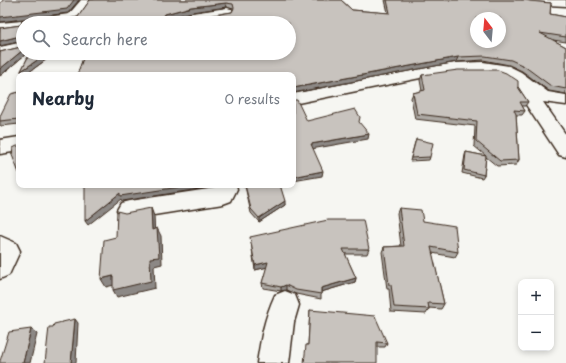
<!DOCTYPE html>
<html lang="en">
<head>
<meta charset="utf-8">
<style>
	body { margin:0; font-family:"Playpen Sans",sans-serif; background:#f6f6f7; color:#1f2937 }
	.controls { position:absolute; right:12px; bottom:12px; display:grid; overflow:hidden; border-radius:8px; box-shadow:0 2px 6px #0003 }
	.controls button { width:36px; height:36px; display:grid; place-items:center; padding:0; border:0; border-bottom:1px solid #e0e1e3; background:#fff; color:#1f2937; font:20px sans-serif }
	.compass { position:absolute; left:470px; top:12px; width:36px; height:36px; border-radius:50%; background:#fff; box-shadow:0 2px 6px #0003; rotate:344deg }
	.list { margin:0; padding:0; list-style:none }
	h2 { display:flex; justify-content:space-between; align-items:center; height:52px; margin:0; padding:0 16px; font-size:17px }
	h2 small { font-size:13px; font-weight:400; color:#747a83 }
	.icon { flex:none; width:22px; height:22px; fill:none; stroke:currentColor; stroke-width:2; stroke-linecap:round; stroke-linejoin:round }
	.map { position:relative; flex:none; width:566px; height:363px; overflow:hidden }
	.search { position:absolute; background:#fff; box-shadow:0 2px 6px #0003; left:16px; top:16px; width:280px; height:44px; display:flex; align-items:center; gap:10px; box-sizing:border-box; padding:0 14px; border-radius:22px; color:#747a83; font-size:15px }
	.panel { position:absolute; background:#fff; box-shadow:0 2px 6px #0003; left:16px; top:72px; width:280px; height:116px; border-radius:8px }
	.map>svg:first-child { display:block }
	.lines { fill:none; stroke-linecap:round; stroke-linejoin:round }
	.minor-casing { stroke:#3b2a1e; stroke-width:3 }
	.minor { fill:#f6f6f2; fill-rule:evenodd }
	.wall { fill:#aca8a3; stroke:#3b2a1e; fill-rule:evenodd }
	.shaded-wall { fill:#8c8885; stroke:#3b2a1e }
	.building { fill:#c8c3be; stroke:#3b2a1e; fill-rule:evenodd }
</style>
</head>
<body>
<div class="map">
<svg width="566" height="363" viewBox="0 0 566 363">
	<rect width="100%" height="100%" fill="#f6f6f2"/>
	<filter id="ink" filterUnits="userSpaceOnUse"><feTurbulence type="fractalNoise" baseFrequency=".025" numOctaves="2"/><feDisplacementMap in="SourceGraphic" scale="8" xChannelSelector="R" yChannelSelector="G"/><feConvolveMatrix kernelMatrix="1 2 1 2 8 2 1 2 1" color-interpolation-filters="sRGB"/></filter>
	<g filter="url(#ink)">
		<g class="lines">
			<g class="minor-casing">
				<g id="minor">
					<path d="M81 0H93L79 20 66 23H23V28L0 31V23C11 22 23 21 33 19L69 14Z"/>
					<path d="M523 0H566V6L529 4 525 3Z"/>
					<path d="M227 8 232 9 233 12 232 15 185 23H164L166 20 192 13Z"/>
					<path d="M23 42V50L0 55V47Z"/>
					<path d="M483 62 509 66 521 72 548 92 566 95V105L543 102 566 135V157L559 155 517 91V85L504 76 496 73H456L430 76 293 104V94L430 67 456 63Z"/>
					<path d="M19 137V151L0 154V140Z"/>
					<path d="M214 185H236L237 189 231 201 223 204 129 219 121 217 117 210 121 203 129 201 215 188Z"/>
					<path d="M0 236 16 243 20 251 9 275 0 279Z"/>
					<path d="M285 291 295 295 299 305 294 322 289 363H257C261 338 264 319 275 295Z"/>
				</g>
			</g>
			<use href="#minor" class="minor"/>
		</g>
		<g class="wall">
			<path d="M90 0H341L352 10 388 13 385 0H526L530 1 551 3 550 14 566 17V42L553 40 566 47V94L549 91 522 71 509 65 483 60 456 62 293 93V75H77L85 53H289V23H23V53H27L0 76V52L21 47 22 41 0 46V28L21 25 22 20H64L78 17ZM227 7 233 9 232 12 184 20H164L166 19 192 12ZM476 18H500V42H476Z"/>
			<path d="M30 53H59L55 59H47L25 75H23L21 71Z"/>
			<path d="M422 75 518 87 528 102 525 106H522L525 111 522 115H516L519 160 516 165 497 166 486 157 484 175 482 178 462 173 465 155 466 152 486 156 474 146 475 126 415 119 411 98 413 93 422 91 420 80Z"/>
			<path d="M19 92V124L1 126 0 125V116Z"/>
			<path d="M415 142 430 157 429 160 410 161Z"/>
			<path d="M243 185H280L285 205 259 222 251 213 245 186H243Z"/>
			<path d="M399 208 423 221 458 252 455 257 432 253 444 304 441 309 429 308V309L426 314 391 312 389 289H387L382 252 384 247 401 246 397 213Z"/>
			<path d="M251 242 369 249 367 254H345L356 278 355 282 321 292V299L296 294 286 290 281 291 263 288 262 283 267 267 255 270Z"/>
			<path d="M310 310 387 343 385 347H377L308 345Z"/>
		</g>
		<g class="shaded-wall">
			<path d="M74 0H79L68 13 0 22V17Z"/>
			<path d="M226 3 227 7 192 12 166 19 162 23V19L165 14 191 7Z"/>
			<path d="M20 36 23 41 0 46V41Z"/>
			<path d="M23 50V53H27L0 76V69Z"/>
			<path d="M54 53H59L55 59 53 55Z"/>
			<path d="M45 55 47 59 25 75H23L21 71Z"/>
			<path d="M458 57 456 62 293 93V88Z"/>
			<path d="M369 134 368 139 311 149V144Z"/>
			<path d="M323 171 322 176 293 181V177Z"/>
			<path d="M81 185H87L88 186 82 187Z"/>
			<path d="M193 185H214L213 187 122 201 121 199 88 225 85 221 120 193Z"/>
			<path d="M285 201V205L259 222V218Z"/>
			<path d="M151 208 154 216 155 237 152 230Z"/>
			<path d="M157 228 161 236 162 264 154 266 155 288 117 297 113 290 150 258Z"/>
			<path d="M268 262V267L255 270V265Z"/>
			<path d="M113 276 118 284 106 287 101 279Z"/>
			<path d="M356 278 355 282 321 292V288Z"/>
			<path d="M286 285V290L281 291V287Z"/>
			<path d="M75 319 78 323 76 363H71Z"/>
			<path d="M31 329 37 334 30 363H23Z"/>
		</g>
		<g class="building">
			<path d="M3 0H74L67 9 0 17V4Z"/>
			<path d="M90 0H341L352 10 390 13 387 0H526L530 1 551 3 550 14 566 17V37L540 33 566 47V89L551 86 524 66 511 60 485 56 458 57 293 88V75H77L85 53H289V23H23V50L0 69V52L21 47 22 38 20 36 0 41V28L21 25 22 20H64L78 17ZM226 3 233 4 234 8 232 12 184 20H163L162 19 165 14 191 7ZM476 18H500V42H476Z"/>
			<path d="M30 53H54L53 55H45L21 71Z"/>
			<path d="M458 70H498L506 73 518 81V87L528 102H520L525 111 514 110 516 114 519 160 500 161 476 141 477 121 417 114 413 93 425 90 422 75Z"/>
			<path d="M19 92V119L0 121V116L11 94Z"/>
			<path d="M293 100H297L307 121 355 109 360 117 359 122 369 134 311 144 323 171 293 177Z"/>
			<path d="M416 139 433 143 430 157 411 158Z"/>
			<path d="M17 146H19V173L12 155 13 148Z"/>
			<path d="M466 152 486 156 484 175 464 170Z"/>
			<path d="M85 185H193L120 196V193L85 221Z"/>
			<path d="M245 185H280L285 201 259 218 251 209Z"/>
			<path d="M151 208 152 230 157 228 159 257 150 258 151 281 113 290V276L101 279 104 240 116 237 117 211 125 213Z"/>
			<path d="M399 208 421 210 423 221 455 226 458 252 431 247 444 304 428 303 429 309 394 307 391 285H389L384 247 404 246Z"/>
			<path d="M328 220H363L369 249H343L356 278 321 288V294L296 290 286 285 281 287 262 283 268 262 255 265 250 237Z"/>
			<path d="M310 310 375 316 387 343 377 342V363H304L306 345H308Z"/>
			<path d="M75 319 71 363H45L49 327H53L54 324Z"/>
			<path d="M31 329 23 363H0V361L9 332Z"/>
		</g>
	</g>
</svg>
<div class="controls">
<button>+</button>
<button>−</button>
</div>
<svg class="compass" viewBox="-18 -18 36 36"><path d="M0-13l5 13h-10z" fill="#e53935"/><path d="M0 13l5-13h-10z" fill="#747a83"/></svg>
<div class="search"><svg class="icon" aria-label="search" viewBox="0 0 24 24"><circle cx="10" cy="10" r="6"/><path d="M15 15l6 6"/></svg>Search here</div>
<section class="panel">
<h2>Nearby<small>0 results</small></h2>
<ul class="list">
</ul>
</section>
</div>
</body>
</html>
